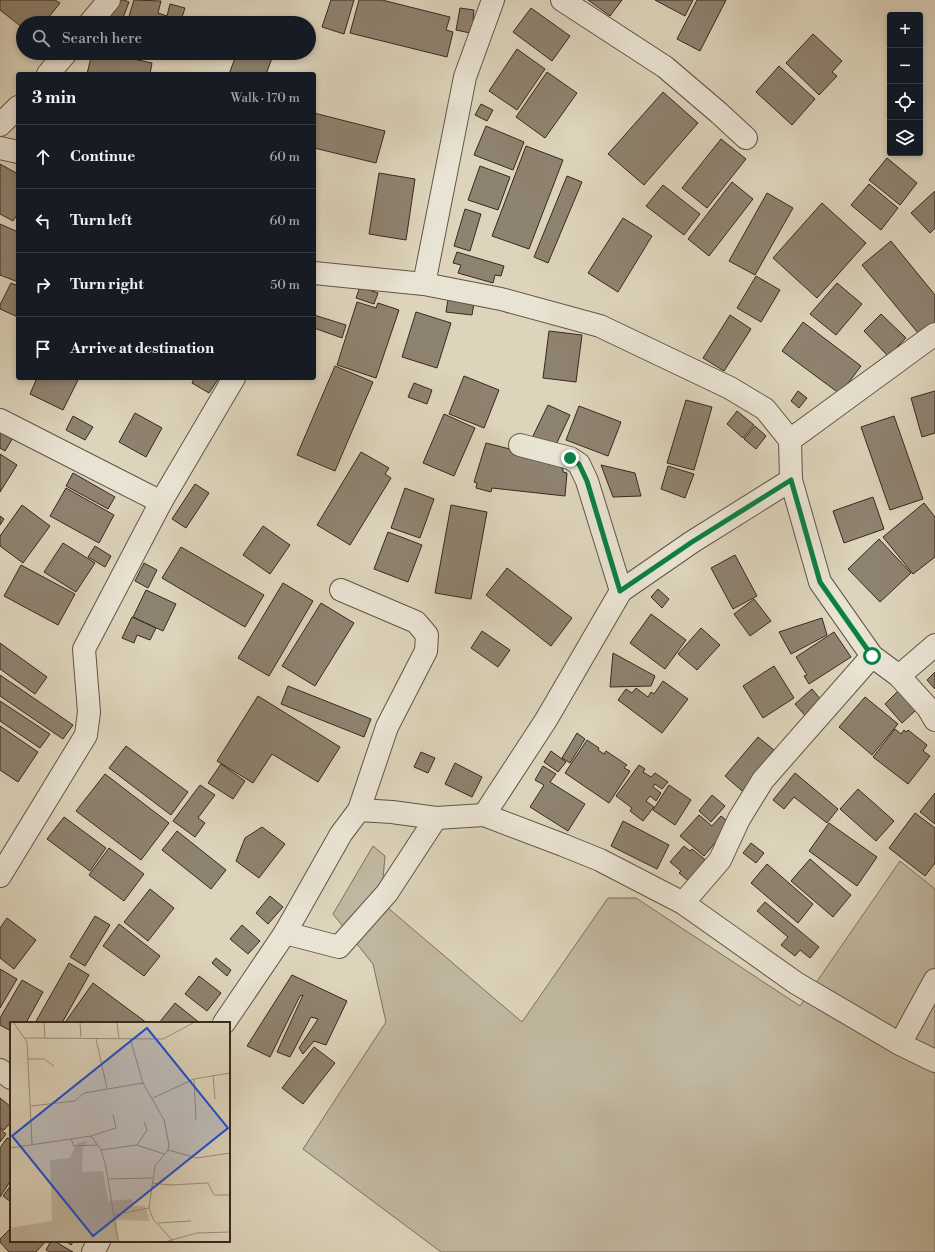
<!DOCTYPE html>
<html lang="en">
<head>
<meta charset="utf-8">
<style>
	body { margin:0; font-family:"Libre Bodoni",serif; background:#242831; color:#f1f3f6 }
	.controls { position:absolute; right:12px; top:12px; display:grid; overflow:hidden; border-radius:4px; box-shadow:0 2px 6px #0003 }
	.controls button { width:36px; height:36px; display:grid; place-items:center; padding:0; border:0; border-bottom:1px solid #363941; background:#171b24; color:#f1f3f6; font:20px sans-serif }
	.stop { position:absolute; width:12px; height:12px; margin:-9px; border:3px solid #0b8043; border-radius:50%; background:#fff }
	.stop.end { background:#0b8043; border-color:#fff; box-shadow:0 1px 4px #0008 }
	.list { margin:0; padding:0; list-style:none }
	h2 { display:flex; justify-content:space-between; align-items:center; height:52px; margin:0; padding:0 16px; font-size:17px }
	h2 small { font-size:13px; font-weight:400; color:#9ea1a6 }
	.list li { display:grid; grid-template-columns:26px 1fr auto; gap:12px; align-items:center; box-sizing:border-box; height:64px; padding:0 16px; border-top:1px solid #363941 }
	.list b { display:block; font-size:15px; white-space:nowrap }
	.list em { font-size:13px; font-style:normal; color:#9ea1a6 }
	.icon { flex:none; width:22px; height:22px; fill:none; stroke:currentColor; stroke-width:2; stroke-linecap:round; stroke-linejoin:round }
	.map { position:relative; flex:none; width:935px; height:1252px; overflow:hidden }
	.search { position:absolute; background:#171b24; box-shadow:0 2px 6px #0003; left:16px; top:16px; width:300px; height:44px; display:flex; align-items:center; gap:10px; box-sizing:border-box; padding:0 14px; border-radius:22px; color:#9ea1a6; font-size:15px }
	.panel { position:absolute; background:#171b24; box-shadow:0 2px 6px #0003; left:16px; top:72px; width:300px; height:308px; border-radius:4px }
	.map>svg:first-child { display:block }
	.green { fill:#c1b7a0; stroke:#7c705f }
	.building { fill:#8e8270; stroke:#38291e }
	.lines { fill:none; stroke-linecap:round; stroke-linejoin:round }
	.minor-casing { stroke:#615445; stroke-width:24 }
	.minor { stroke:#e9e3d3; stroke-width:22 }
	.route { stroke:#0b8043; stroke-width:5 }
	.inset-road { fill:none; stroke:#9b907c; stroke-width:1 }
	.view { fill:#1d4ed8; fill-opacity:0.15; stroke:#1d4ed8; stroke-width:2 }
	.inset-edge { fill:none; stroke:#38291e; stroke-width:2 }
</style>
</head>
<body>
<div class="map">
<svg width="935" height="1252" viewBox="0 0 935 1252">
	<rect width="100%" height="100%" fill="#ddd4bb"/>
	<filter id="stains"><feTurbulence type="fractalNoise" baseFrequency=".005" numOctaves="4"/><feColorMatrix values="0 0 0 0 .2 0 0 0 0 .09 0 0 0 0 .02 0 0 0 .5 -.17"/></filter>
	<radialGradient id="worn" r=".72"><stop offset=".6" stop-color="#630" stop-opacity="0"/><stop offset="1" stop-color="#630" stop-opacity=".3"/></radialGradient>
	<path class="green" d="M373 846 385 856 381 902 522 1022 608 898H636L800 1006 900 861 935 889V1252H441L303 1149 386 1022 373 964 333 914Z"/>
	<g class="building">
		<path d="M0 0H55L60 3 44 23H23V28L0 10Z"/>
		<path d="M112 0H124L129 2 121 23 105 16Z"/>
		<path d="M134 0 161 1 158 13 167 16 170 4 185 8 180 23H127Z"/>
		<path d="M331 0H354L344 34 322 27Z"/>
		<path d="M359 0H382L450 17 446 30 453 32 447 57 350 33Z"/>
		<path d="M588 0H622L610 16Z"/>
		<path d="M655 0H693L685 16Z"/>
		<path d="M697 0H726L700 51 677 39Z"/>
		<path d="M460 8 474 10 473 20 478 21 475 34 456 30Z"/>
		<path d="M531 8 570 36 552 61 513 32Z"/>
		<path d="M813 34 842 61 832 72 837 76 819 95 786 63Z"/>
		<path d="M517 49 545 69 517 110 489 91Z"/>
		<path d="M92 53H105L152 63 150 74H87Z"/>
		<path d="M237 53H274L266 74H229Z"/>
		<path d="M779 66 815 99 792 125 756 92Z"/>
		<path d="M547 72 577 93 545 138 516 117Z"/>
		<path d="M663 92 698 123 644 185 608 154Z"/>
		<path d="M481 104 493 110 487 121 475 115Z"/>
		<path d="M314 113 385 131 376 163 314 148Z"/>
		<path d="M486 126 524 142 513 170 474 155Z"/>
		<path d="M721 139 746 159 707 208 682 188Z"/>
		<path d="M526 146 563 160 529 249 492 236Z"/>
		<path d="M887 158 917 183 900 205 869 180Z"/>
		<path d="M0 164 18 174V213L13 221 0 214Z"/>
		<path d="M480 166 510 177 498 210 468 200Z"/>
		<path d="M379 173 415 179 406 240 369 234Z"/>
		<path d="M567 176 582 182 548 263 534 257Z"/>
		<path d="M732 182 753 199 709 256 688 239Z"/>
		<path d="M869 184 898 208 881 230 851 205Z"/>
		<path d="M663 185 700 214 684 235 646 206Z"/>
		<path d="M935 191V228L930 233 911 213Z"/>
		<path d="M767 193 793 208 755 275 729 261Z"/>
		<path d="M822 203 866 243 817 298 773 258Z"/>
		<path d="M465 209 481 214 470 251 454 246Z"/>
		<path d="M623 218 652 236 618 292 588 273Z"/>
		<path d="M0 224 18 232V282L0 275Z"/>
		<path d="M891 241 935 295V326L927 332 924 328 918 333 862 265Z"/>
		<path d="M457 252 504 266 501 276 495 275 493 283 458 273 461 265 453 263Z"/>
		<path d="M756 276 780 290 761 322 737 308Z"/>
		<path d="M11 283 18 286V317L0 309V305Z"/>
		<path d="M837 283 862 304 836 335 810 314Z"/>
		<path d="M360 287 378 293 374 304 356 298Z"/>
		<path d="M449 293 475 297 472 315 446 312Z"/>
		<path d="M357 302 376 308 378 303 399 310 376 378 337 365Z"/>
		<path d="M416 312 451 323 437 368 402 357Z"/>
		<path d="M881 314 906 338 888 356 864 331Z"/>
		<path d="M314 315 346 325 342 338 314 328Z"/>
		<path d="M730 315 751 329 724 371 703 358Z"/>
		<path d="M803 322 861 366 840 394 782 351Z"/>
		<path d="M549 331 582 335 576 382 543 378Z"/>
		<path d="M335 366 373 382 335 471 297 455Z"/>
		<path d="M464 376 499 390 484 428 449 414Z"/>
		<path d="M37 378H79L63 410 30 394Z"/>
		<path d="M194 378H219L209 393 192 383Z"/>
		<path d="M414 383 432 390 427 404 408 397Z"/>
		<path d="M798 391 807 398 799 408 791 401Z"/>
		<path d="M935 391V433L922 437 911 398Z"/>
		<path d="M686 400 712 407 694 470 667 463Z"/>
		<path d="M548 405 570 415 554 449 532 438Z"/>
		<path d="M579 406 621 422 608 456 566 440Z"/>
		<path d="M737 411 754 425 743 438 727 424Z"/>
		<path d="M135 413 162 428 146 457 119 442Z"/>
		<path d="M444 414 475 428 454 476 423 463Z"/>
		<path d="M73 416 93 427 85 440 66 430Z"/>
		<path d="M894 416 923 499 890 510 861 427Z"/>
		<path d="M755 426 766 436 756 449 744 439Z"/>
		<path d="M0 429 14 436 5 451 0 448Z"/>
		<path d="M486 443 562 462 561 468H563V472L567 473 565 496 492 488 491 492 476 488 477 483 474 482Z"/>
		<path d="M361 452 389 468 385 474 391 478 350 545 317 525Z"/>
		<path d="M0 454 17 465 0 492Z"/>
		<path d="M601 465 635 473 641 496 613 497Z"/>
		<path d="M668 466 694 474 685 498 661 489Z"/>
		<path d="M73 473 115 497 108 509 66 486Z"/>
		<path d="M195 484 209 493 186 528 172 519Z"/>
		<path d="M66 488 114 515 99 543 50 516Z"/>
		<path d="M405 488 434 499 420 538 391 528Z"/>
		<path d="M873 497 884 529 844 543 833 511Z"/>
		<path d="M924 503 935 517V557L913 574 883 537Z"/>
		<path d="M22 505 50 526 23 563 0 546V536Z"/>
		<path d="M451 505 487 512 471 599 435 593Z"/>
		<path d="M0 516 4 519 0 525Z"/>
		<path d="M263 526 290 545 270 574 243 555Z"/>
		<path d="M388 532 422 545 408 582 374 569Z"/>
		<path d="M879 539 911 573 880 602 848 569Z"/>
		<path d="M63 543 95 563 76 592 44 572Z"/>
		<path d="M95 546 111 556 105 567 88 557Z"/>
		<path d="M181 547 264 595 245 627 162 578Z"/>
		<path d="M735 555 757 596 733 609 711 568Z"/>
		<path d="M144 563 157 570 148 588 135 581Z"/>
		<path d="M21 565 75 594 58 625 4 596Z"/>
		<path d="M507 568 572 618 551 646 486 595Z"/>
		<path d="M283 583 313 601 269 676 238 658Z"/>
		<path d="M658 589 669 599 662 608 651 597Z"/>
		<path d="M146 590 176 604 163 631 133 617Z"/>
		<path d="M754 599 771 621 750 636 734 614Z"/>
		<path d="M321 603 354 623 315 686 282 666Z"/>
		<path d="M651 614 686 640 665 669 630 643Z"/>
		<path d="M132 617 156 628 150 640 137 635 134 643 122 638Z"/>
		<path d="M822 618 827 635 791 654 779 632Z"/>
		<path d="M701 628 720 645 697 670 678 654Z"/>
		<path d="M482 631 510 650 498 667 471 648Z"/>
		<path d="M834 632 851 657 809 684 804 676 807 675 796 657Z"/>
		<path d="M0 643 47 677 35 694 0 669Z"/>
		<path d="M613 653 655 676 651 686 610 687Z"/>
		<path d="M774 666 794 698 763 718 743 686Z"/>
		<path d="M935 672V689L927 680Z"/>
		<path d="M0 675 73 725 63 739 0 696Z"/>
		<path d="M663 681 688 699 662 733 618 700 626 689 632 693 636 688 648 697 651 692 654 694Z"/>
		<path d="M288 686 371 719 364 737 281 704Z"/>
		<path d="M812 689 826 706 809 720 795 704Z"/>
		<path d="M898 691 916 710 902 723 885 704Z"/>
		<path d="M258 696 340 747 318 782 272 754 253 783 217 761Z"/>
		<path d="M865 697 898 724 872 755 839 727Z"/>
		<path d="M0 701 50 734 40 748 0 721Z"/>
		<path d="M0 726 38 752 18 782 0 770Z"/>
		<path d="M895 729 901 734 904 730 906 732 908 730 927 745 923 751 930 756 908 784 873 757Z"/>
		<path d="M577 733 585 739 570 763 562 758Z"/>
		<path d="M758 737 774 750 751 778 759 785 749 797 725 776Z"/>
		<path d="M587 740 599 748 598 750 604 754 606 751 627 765 624 768 630 771 609 803 565 773Z"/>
		<path d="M126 746 188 792 171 815 109 768Z"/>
		<path d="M551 751 566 762 558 772 544 762Z"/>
		<path d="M421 752 435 758 428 773 414 767Z"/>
		<path d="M455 763 482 777 472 797 445 784Z"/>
		<path d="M221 764 245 781 233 799 208 783Z"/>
		<path d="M639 765 645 769 643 772 651 777 655 773 668 782 662 789 655 784 653 787 661 793 656 801 650 796 646 801 654 807 643 821 630 811 632 808 616 796Z"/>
		<path d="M543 766 556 774 550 782 585 804 568 831 530 807 544 785 535 780Z"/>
		<path d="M795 773 838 809 827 823 794 797 784 809 773 800Z"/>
		<path d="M105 774 169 823 141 860 76 811Z"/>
		<path d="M200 785 215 795 198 818 205 823 195 837 173 821Z"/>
		<path d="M669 785 691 800 675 825 653 810Z"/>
		<path d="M858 789 894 821 876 841 840 809Z"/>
		<path d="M935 793V824L920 812Z"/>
		<path d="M712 795 725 806 711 822 699 811Z"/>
		<path d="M915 813 935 828V863L925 876 889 848Z"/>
		<path d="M699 815 712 826 721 816 731 824 704 856 680 836Z"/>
		<path d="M64 817 106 848 90 871 47 839Z"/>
		<path d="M623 821 669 845 657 869 611 846Z"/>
		<path d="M829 823 877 857 857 886 809 851Z"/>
		<path d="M262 827 285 844 259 878 236 861 245 838Z"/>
		<path d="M177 831 226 870 211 889 162 850Z"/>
		<path d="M751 843 764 853 756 863 743 853Z"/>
		<path d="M684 846 690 851 692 849 708 862 691 883 679 873 681 871 670 862Z"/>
		<path d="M109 848 144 874 124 901 89 875Z"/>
		<path d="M810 859 851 895 833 917 791 881Z"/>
		<path d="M767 864 813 904 798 923 751 883Z"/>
		<path d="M150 889 174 908 148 941 124 922Z"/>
		<path d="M270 896 283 907 268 924 256 913Z"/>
		<path d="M765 902 819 947 810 958 800 950 795 956 781 945 788 937 757 911Z"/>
		<path d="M95 916 110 925 85 966 70 957Z"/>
		<path d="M7 918 36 940 14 969 0 958V928Z"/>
		<path d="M119 924 160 956 144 976 103 946Z"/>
		<path d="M242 925 260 941 248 954 230 939Z"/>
		<path d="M216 958 231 970 227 976 212 963Z"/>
		<path d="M69 963 89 975 62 1023H35Z"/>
		<path d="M0 969 17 979 0 1008Z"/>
		<path d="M292 975 347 1001 326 1045 314 1041 303 1054 299 1048 318 1019 311 1017 290 1057 277 1052 303 995 300 996 270 1057 247 1046Z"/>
		<path d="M199 976 221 993 207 1011 185 994Z"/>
		<path d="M22 980 43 992 26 1023H11V1031L0 1025V1018Z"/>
		<path d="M93 983 147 1023H68L66 1021Z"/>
		<path d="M175 1003 200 1023H159Z"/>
		<path d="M314 1047 335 1063 303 1104 282 1088Z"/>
		<path d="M0 1098 11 1107V1122L4 1130 0 1128Z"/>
		<path d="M0 1129 6 1134 0 1142Z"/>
		<path d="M7 1138 11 1140V1180L0 1197V1148Z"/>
		<path d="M11 1185V1202L3 1196Z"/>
		<path d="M11 1228V1241H46L36 1252H9L0 1242V1239Z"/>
		<path d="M51 1241H54L73 1252H50L46 1250Z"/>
		<path d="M66 1241H74L71 1245Z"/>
	</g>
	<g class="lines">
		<g class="minor-casing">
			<g id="minor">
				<path d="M562 0 665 67 719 113 746 138"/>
				<path d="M90 23 109 0"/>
				<path d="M48 74 66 53"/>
				<path d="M0 125 18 107"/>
				<path d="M0 148 18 152"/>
				<path d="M314 273 424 284 501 299 600 326 730 388 765 409 790 440 791 480 820 582 872 656 899 676 928 708 935 720"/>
				<path d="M424 284 465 77 493 0"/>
				<path d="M0 420 161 502"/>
				<path d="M790 440 935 334"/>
				<path d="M520 445 570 458 579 464 587 481 621 591"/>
				<path d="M341 590 416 622 427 635 426 651 387 727 359 810"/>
				<path d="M899 676 935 645"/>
				<path d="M484 815 546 720 621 591 692 542 791 480"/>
				<path d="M0 876 86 735 89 712 84 649 161 502 234 378"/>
				<path d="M683 903 720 860 739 819 763 780 872 656"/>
				<path d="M285 933 339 947 387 893 436 818"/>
				<path d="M224 1023 285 933 341 834 359 810 392 812 436 818 484 815 563 845 600 860 683 903 796 983 900 1044 935 1061"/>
				<path d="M900 1044 935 980"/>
				<path d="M0 1070 11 1078"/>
				<path d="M93 1252 99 1241"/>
			</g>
		</g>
		<use href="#minor" class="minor"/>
	</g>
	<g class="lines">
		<path class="route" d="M570 458 579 464 587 481 620 591 692 542 791 480 820 582 872 656"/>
	</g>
	<g transform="translate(10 1022)">
		<rect width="220" height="220" fill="#ddd4bb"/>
		<path d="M78 119 73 125 72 150 93 149 98 179 122 177 123 184H135L140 199 106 198 109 219H0V206L42 199 40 138 60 136 67 121Z" fill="#c1b7a0"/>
		<path class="inset-road" d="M4 1 17 20 22 122M34 1 35 16M70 1 71 15M107 1 109 16M15 16 153 17 183 1M120 16 133 61 154 98 159 123 158 128 145 144 139 186 143 197 163 219M86 17 97 66M18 37H34L44 44M203 53 205 77M184 57 186 98M143 76 184 57 220 51M21 84 65 79 74 71 133 61M81 114 106 106 103 93M61 117 64 124 87 123M127 123 137 108 134 100M0 126 81 114 91 128 96 145 108 219M91 128 127 123 154 132M158 128 187 136 220 131M99 157 142 156M142 161 160 163 198 161 204 173H220M103 193 139 186M148 201 181 199M158 219 187 211 220 210"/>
		<path class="view" d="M137 6 218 106 83 214 2 114Z"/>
		<rect width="220" height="220" class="inset-edge"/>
	</g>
	<rect width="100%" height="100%" filter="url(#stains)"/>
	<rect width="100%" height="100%" fill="url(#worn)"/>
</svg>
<div class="controls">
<button>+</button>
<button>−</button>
<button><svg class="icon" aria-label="locate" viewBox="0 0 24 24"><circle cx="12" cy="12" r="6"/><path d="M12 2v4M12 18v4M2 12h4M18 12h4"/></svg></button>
<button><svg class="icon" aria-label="layers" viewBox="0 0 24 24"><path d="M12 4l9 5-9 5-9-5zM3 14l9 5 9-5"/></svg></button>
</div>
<div class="stop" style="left:872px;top:656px"></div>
<div class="stop end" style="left:570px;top:458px"></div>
<div class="search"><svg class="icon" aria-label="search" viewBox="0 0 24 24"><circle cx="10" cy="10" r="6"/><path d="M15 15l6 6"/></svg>Search here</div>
<section class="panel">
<h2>3 min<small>Walk · 170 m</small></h2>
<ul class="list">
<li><svg class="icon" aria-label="ahead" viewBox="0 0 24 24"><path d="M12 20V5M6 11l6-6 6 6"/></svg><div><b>Continue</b></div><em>60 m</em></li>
<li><svg class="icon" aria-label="left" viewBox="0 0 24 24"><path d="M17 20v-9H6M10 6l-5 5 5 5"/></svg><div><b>Turn left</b></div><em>60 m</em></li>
<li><svg class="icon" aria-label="right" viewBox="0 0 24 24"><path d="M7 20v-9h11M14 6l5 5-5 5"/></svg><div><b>Turn right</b></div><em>50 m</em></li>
<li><svg class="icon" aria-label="arrive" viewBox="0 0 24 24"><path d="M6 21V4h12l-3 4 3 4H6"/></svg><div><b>Arrive at destination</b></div></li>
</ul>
</section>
</div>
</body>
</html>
